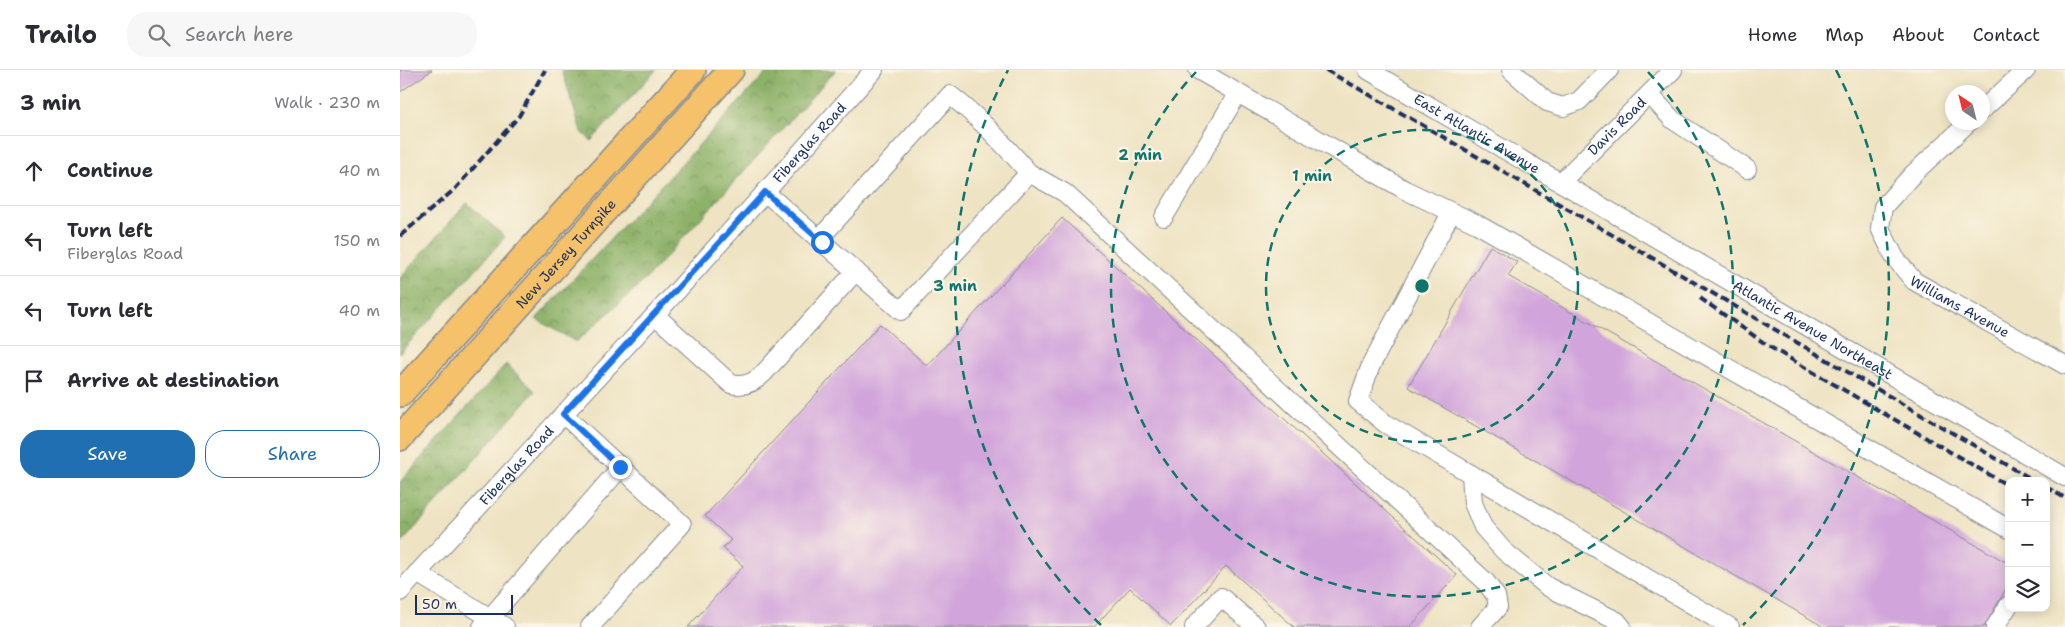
<!DOCTYPE html>
<html lang="en">
<head>
<meta charset="utf-8">
<style>
	body { margin:0; font-family:"Shantell Sans",sans-serif; background:#f7f7f7; color:#2b2b33 }
	.controls { position:absolute; right:15px; bottom:15px; display:grid; overflow:hidden; border-radius:10px; box-shadow:0 2px 12px #0003 }
	.controls button { width:45px; height:45px; display:grid; place-items:center; padding:0; border:0; border-bottom:1px solid #e1e1e2; background:#fff; color:#2b2b33; font:25px sans-serif }
	.compass { position:absolute; left:1545px; top:15px; width:45px; height:45px; border-radius:50%; background:#fff; box-shadow:0 2px 12px #0003; rotate:325deg }
	.scale { position:absolute; left:15px; bottom:12px; width:98px; box-sizing:border-box; padding-left:5px; border:2px solid #1b2f5e; border-top:0; font-size:14px; line-height:18px; white-space:nowrap; color:#1b2f5e; -webkit-text-stroke:4px #fcf5e5; paint-order:stroke }
	.stop { position:absolute; width:15px; height:15px; margin:-11px; border:4px solid #1a73e8; border-radius:50%; background:#fff }
	.stop.end { background:#1a73e8; border-color:#fff; box-shadow:0 1px 5px #0008 }
	.list { margin:0; padding:0; list-style:none }
	h2 { display:flex; justify-content:space-between; align-items:center; height:65px; margin:0; padding:0 20px; font-size:21px }
	h2 small { font-size:16px; font-weight:400; color:#7c7c81 }
	.list li { display:grid; grid-template-columns:32px 1fr auto; gap:15px; align-items:center; box-sizing:border-box; height:70px; padding:0 20px; border-top:1px solid #e1e1e2 }
	.list b { display:block; font-size:19px; white-space:nowrap }
	.list p { margin:0; font-size:16px; white-space:nowrap; color:#7c7c81 }
	.list em { font-size:16px; font-style:normal; color:#7c7c81 }
	.actions { display:flex; gap:10px; padding:15px 20px }
	.actions a { flex:1; padding:11px 0; border:1px solid #1f6fb2; border-radius:20px; text-align:center; font-size:18px; color:#1f6fb2 }
	.actions .main { background:#1f6fb2; color:#fff }
	.icon { flex:none; width:28px; height:28px; fill:none; stroke:currentColor; stroke-width:2; stroke-linecap:round; stroke-linejoin:round }
	.map { position:relative; flex:none; width:1665px; height:557px; overflow:hidden }
	header { display:flex; align-items:center; gap:30px; box-sizing:border-box; height:70px; padding:0 25px; background:#fff; border-bottom:1px solid #e1e1e2 }
	header strong { font-size:24px }
	nav { display:flex; gap:28px; margin-inline-start:auto; font-size:18px }
	.search { width:350px; height:45px; background:#f7f7f7; display:flex; align-items:center; gap:12px; box-sizing:border-box; padding:0 18px; border-radius:20px; color:#7c7c81; font-size:19px }
	main { display:flex }
	aside { flex:1; background:#fff }
	.map>svg:first-child { display:block }
	.forest { fill:url(#forest-crowns); stroke:#547062 }
	.building { fill:#d1a4db }
	.lines { fill:none; stroke-linecap:round; stroke-linejoin:round }
	.minor-casing { stroke:#848990; stroke-width:20 }
	.highway-casing { stroke:#848990; stroke-width:28 }
	.minor { stroke:#fff; stroke-width:18 }
	.highway { stroke:#f5c16b; stroke-width:25 }
	.rail { stroke:#1b2f5e; stroke-width:4; stroke-dasharray:8 4; stroke-linecap:butt }
	.route { stroke:#1a73e8; stroke-width:6 }
	.ring { fill:none; stroke:#0f766e; stroke-width:2.5; stroke-dasharray:9 6 }
	.labels { text-anchor:middle; stroke-width:4.5; stroke-linejoin:round; paint-order:stroke }
	.street-label { font-size:14px; fill:#1b2f5e; stroke:#fcf5e5 }
	.centre { fill:#0f766e; stroke:#fcf5e5; stroke-width:2.5 }
	.ring-label { font-size:15px; text-anchor:middle; font-weight:bold; fill:#0f766e; stroke:#fcf5e5; stroke-width:4.5; stroke-linejoin:round; paint-order:stroke }
</style>
</head>
<body>
<header>
<strong>Trailo</strong>
<div class="search"><svg class="icon" aria-label="search" viewBox="0 0 24 24"><circle cx="10" cy="10" r="6"/><path d="M15 15l6 6"/></svg>Search here</div>
<nav><a>Home</a><a>Map</a><a>About</a><a>Contact</a></nav>
</header>
<main>
<aside>
<h2>3 min<small>Walk · 230 m</small></h2>
<ul class="list">
<li><svg class="icon" aria-label="ahead" viewBox="0 0 24 24"><path d="M12 20V5M6 11l6-6 6 6"/></svg><div><b>Continue</b></div><em>40 m</em></li>
<li><svg class="icon" aria-label="left" viewBox="0 0 24 24"><path d="M17 20v-9H6M10 6l-5 5 5 5"/></svg><div><b>Turn left</b><p>Fiberglas Road</p></div><em>150 m</em></li>
<li><svg class="icon" aria-label="left" viewBox="0 0 24 24"><path d="M17 20v-9H6M10 6l-5 5 5 5"/></svg><div><b>Turn left</b></div><em>40 m</em></li>
<li><svg class="icon" aria-label="arrive" viewBox="0 0 24 24"><path d="M6 21V4h12l-3 4 3 4H6"/></svg><div><b>Arrive at destination</b></div></li>
</ul>
<div class="actions"><a class="main">Save</a><a>Share</a></div>
</aside>
<div class="map">
<svg width="1665" height="557" viewBox="0 0 1665 557">
	<defs>
		<pattern id="forest-crowns" width="20" height="18" patternUnits="userSpaceOnUse" patternTransform="scale(1.25)"><rect width="20" height="18" fill="#8cb167"/><path d="M2 6a3 3 0 1 1 6 0M12 15a3 3 0 1 1 6 0" fill="none" stroke="#729058"/></pattern>
	</defs>
	<rect width="100%" height="100%" fill="#fcf5e5"/>
	<filter id="ink" filterUnits="userSpaceOnUse"><feTurbulence type="fractalNoise" baseFrequency=".02" numOctaves="2"/><feDisplacementMap in="SourceGraphic" scale="10" xChannelSelector="R" yChannelSelector="G"/><feConvolveMatrix kernelMatrix="1 2 1 2 8 2 1 2 1" color-interpolation-filters="sRGB"/></filter>
	<filter id="wash" filterUnits="userSpaceOnUse"><feTurbulence type="fractalNoise" baseFrequency=".0096" numOctaves="4" result="noise"/><feDisplacementMap in="SourceGraphic" scale="20" xChannelSelector="R" yChannelSelector="G"/><feGaussianBlur stdDeviation="1.12" result="paint"/><feColorMatrix in="noise" values="0 0 0 0 0 0 0 0 0 0 0 0 0 0 0 0 0 1.4 0 .05"/><feComposite in="paint" operator="in"/></filter>
	<g filter="url(#wash)">
		<rect width="100%" height="100%" fill="#eee3c2"/>
		<g class="forest">
			<path d="M162 0H256L191 71 181 61Z"/>
			<path d="M369 0H436L243 212 176 272 136 249Z"/>
			<path d="M67 133 105 167 0 283V208Z"/>
			<path d="M106 294 135 321 0 475V412Z"/>
		</g>
		<g id="blocks">
			<g class="building">
				<path d="M0 0H32L0 22Z"/>
				<path d="M662 148 1057 505 1010 557H894L826 496 771 556 730 518 694 557H288L343 496 323 478 331 470 305 446 480 254 527 296Z"/>
				<path d="M1090 176 1117 192 1108 206 1609 494V514L1584 557H1424L1008 317Z"/>
			</g>
		</g>
	</g>
	<g filter="url(#ink)">
		<use href="#blocks" fill-opacity="0" stroke="#848990" stroke-width="1"/>
		<g class="lines">
			<g class="minor-casing">
				<g id="minor">
					<path d="M798 0 1005 120 1077 154 1609 459"/>
					<path id="s1" d="M968 0 1665 407"/>
					<path d="M1111 0 1147 32 1163 37 1179 31 1209 0"/>
					<path d="M1249 24 1273 50 1347 99"/>
					<path d="M1582 40 1626 0"/>
					<path id="s2" d="M1569 52 1513 104 1483 137 1480 158 1495 188 1514 211 1665 295"/>
					<path id="s3" d="M1161 112 1273 0"/>
					<path d="M365 122 501 241 629 103 665 123 1085 511 1096 526 1098 537 1080 557"/>
					<path d="M1051 143 971 295 958 331 986 354 1330 557"/>
					<path d="M764 147 838 23"/>
					<path d="M419 169 550 25C580 48 604 74 629 103"/>
					<path d="M255 245 331 314C344 317 354 313 363 304L456 201"/>
					<path d="M163 344 282 454 190 557"/>
					<path d="M1071 404 1073 433 1083 457 1104 481 1148 517 1217 551 1222 557"/>
					<path d="M17 503 105 557"/>
					<path id="s4" d="M0 522 277 221 474 0"/>
					<path d="M82 557 221 397"/>
					<path d="M794 557 821 527 856 557"/>
					<path d="M1595 557 1609 535"/>
				</g>
			</g>
			<g class="highway-casing">
				<g id="highway">
					<path d="M0 324 293 0"/>
					<path id="s5" d="M0 368 331 0"/>
				</g>
			</g>
			<use href="#minor" class="minor"/>
			<use href="#highway" class="highway"/>
			<g class="rail">
				<path d="M926 0C1163 135 1399 274 1635 411"/>
				<path d="M0 166 55 119 119 46 145 0"/>
				<path d="M1300 228 1370 277 1607 415"/>
				<path d="M1646 417 1665 428"/>
			</g>
		</g>
	</g>
	<g class="lines" filter="url(#ink)">
		<path class="route" d="M220 397 163 344 365 122 422 172"/>
	</g>
	<g class="ring">
		<circle cx="1022" cy="216" r="156"/>
		<path d="M1248 2A311 311 0 1 1 796 2"/>
		<path d="M701 555A467 467 0 0 1 608 0M1436 0A467 467 0 0 1 1343 555"/>
	</g>
	<g class="labels">
		<g class="street-label">
			<text dy="5" stroke="none"><textPath href="#s3" startOffset="79">Davis Road</textPath></text>
			<text dy="5" stroke="none"><textPath href="#s1" startOffset="126">East Atlantic Avenue</textPath></text>
			<text dy="5" stroke="none"><textPath href="#s4" startOffset="608">Fiberglas Road</textPath></text>
			<text dy="5" stroke="none"><textPath href="#s5" startOffset="248">New Jersey Turnpike</textPath></text>
			<text dy="5" stroke="none"><textPath href="#s2" startOffset="258">Williams Avenue</textPath></text>
			<text dy="5" stroke="none"><textPath href="#s1" startOffset="515">Atlantic Avenue Northeast</textPath></text>
			<text dy="5" stroke="none"><textPath href="#s4" startOffset="172">Fiberglas Road</textPath></text>
		</g>
	</g>
	<circle cx="1022" cy="216" r="8" class="centre"/>
	<g class="ring-label">
		<text x="740" y="90">2 min</text>
		<text x="912" y="111">1 min</text>
		<text x="555" y="221">3 min</text>
	</g>
</svg>
<div class="controls">
<button>+</button>
<button>−</button>
<button><svg class="icon" aria-label="layers" viewBox="0 0 24 24"><path d="M12 4l9 5-9 5-9-5zM3 14l9 5 9-5"/></svg></button>
</div>
<svg class="compass" viewBox="-18 -18 36 36"><path d="M0-13l5 13h-10z" fill="#e53935"/><path d="M0 13l5-13h-10z" fill="#7c7c81"/></svg>
<div class="scale">50 m</div>
<div class="stop" style="left:422px;top:172px"></div>
<div class="stop end" style="left:220px;top:397px"></div>
</div>
</main>
</body>
</html>
